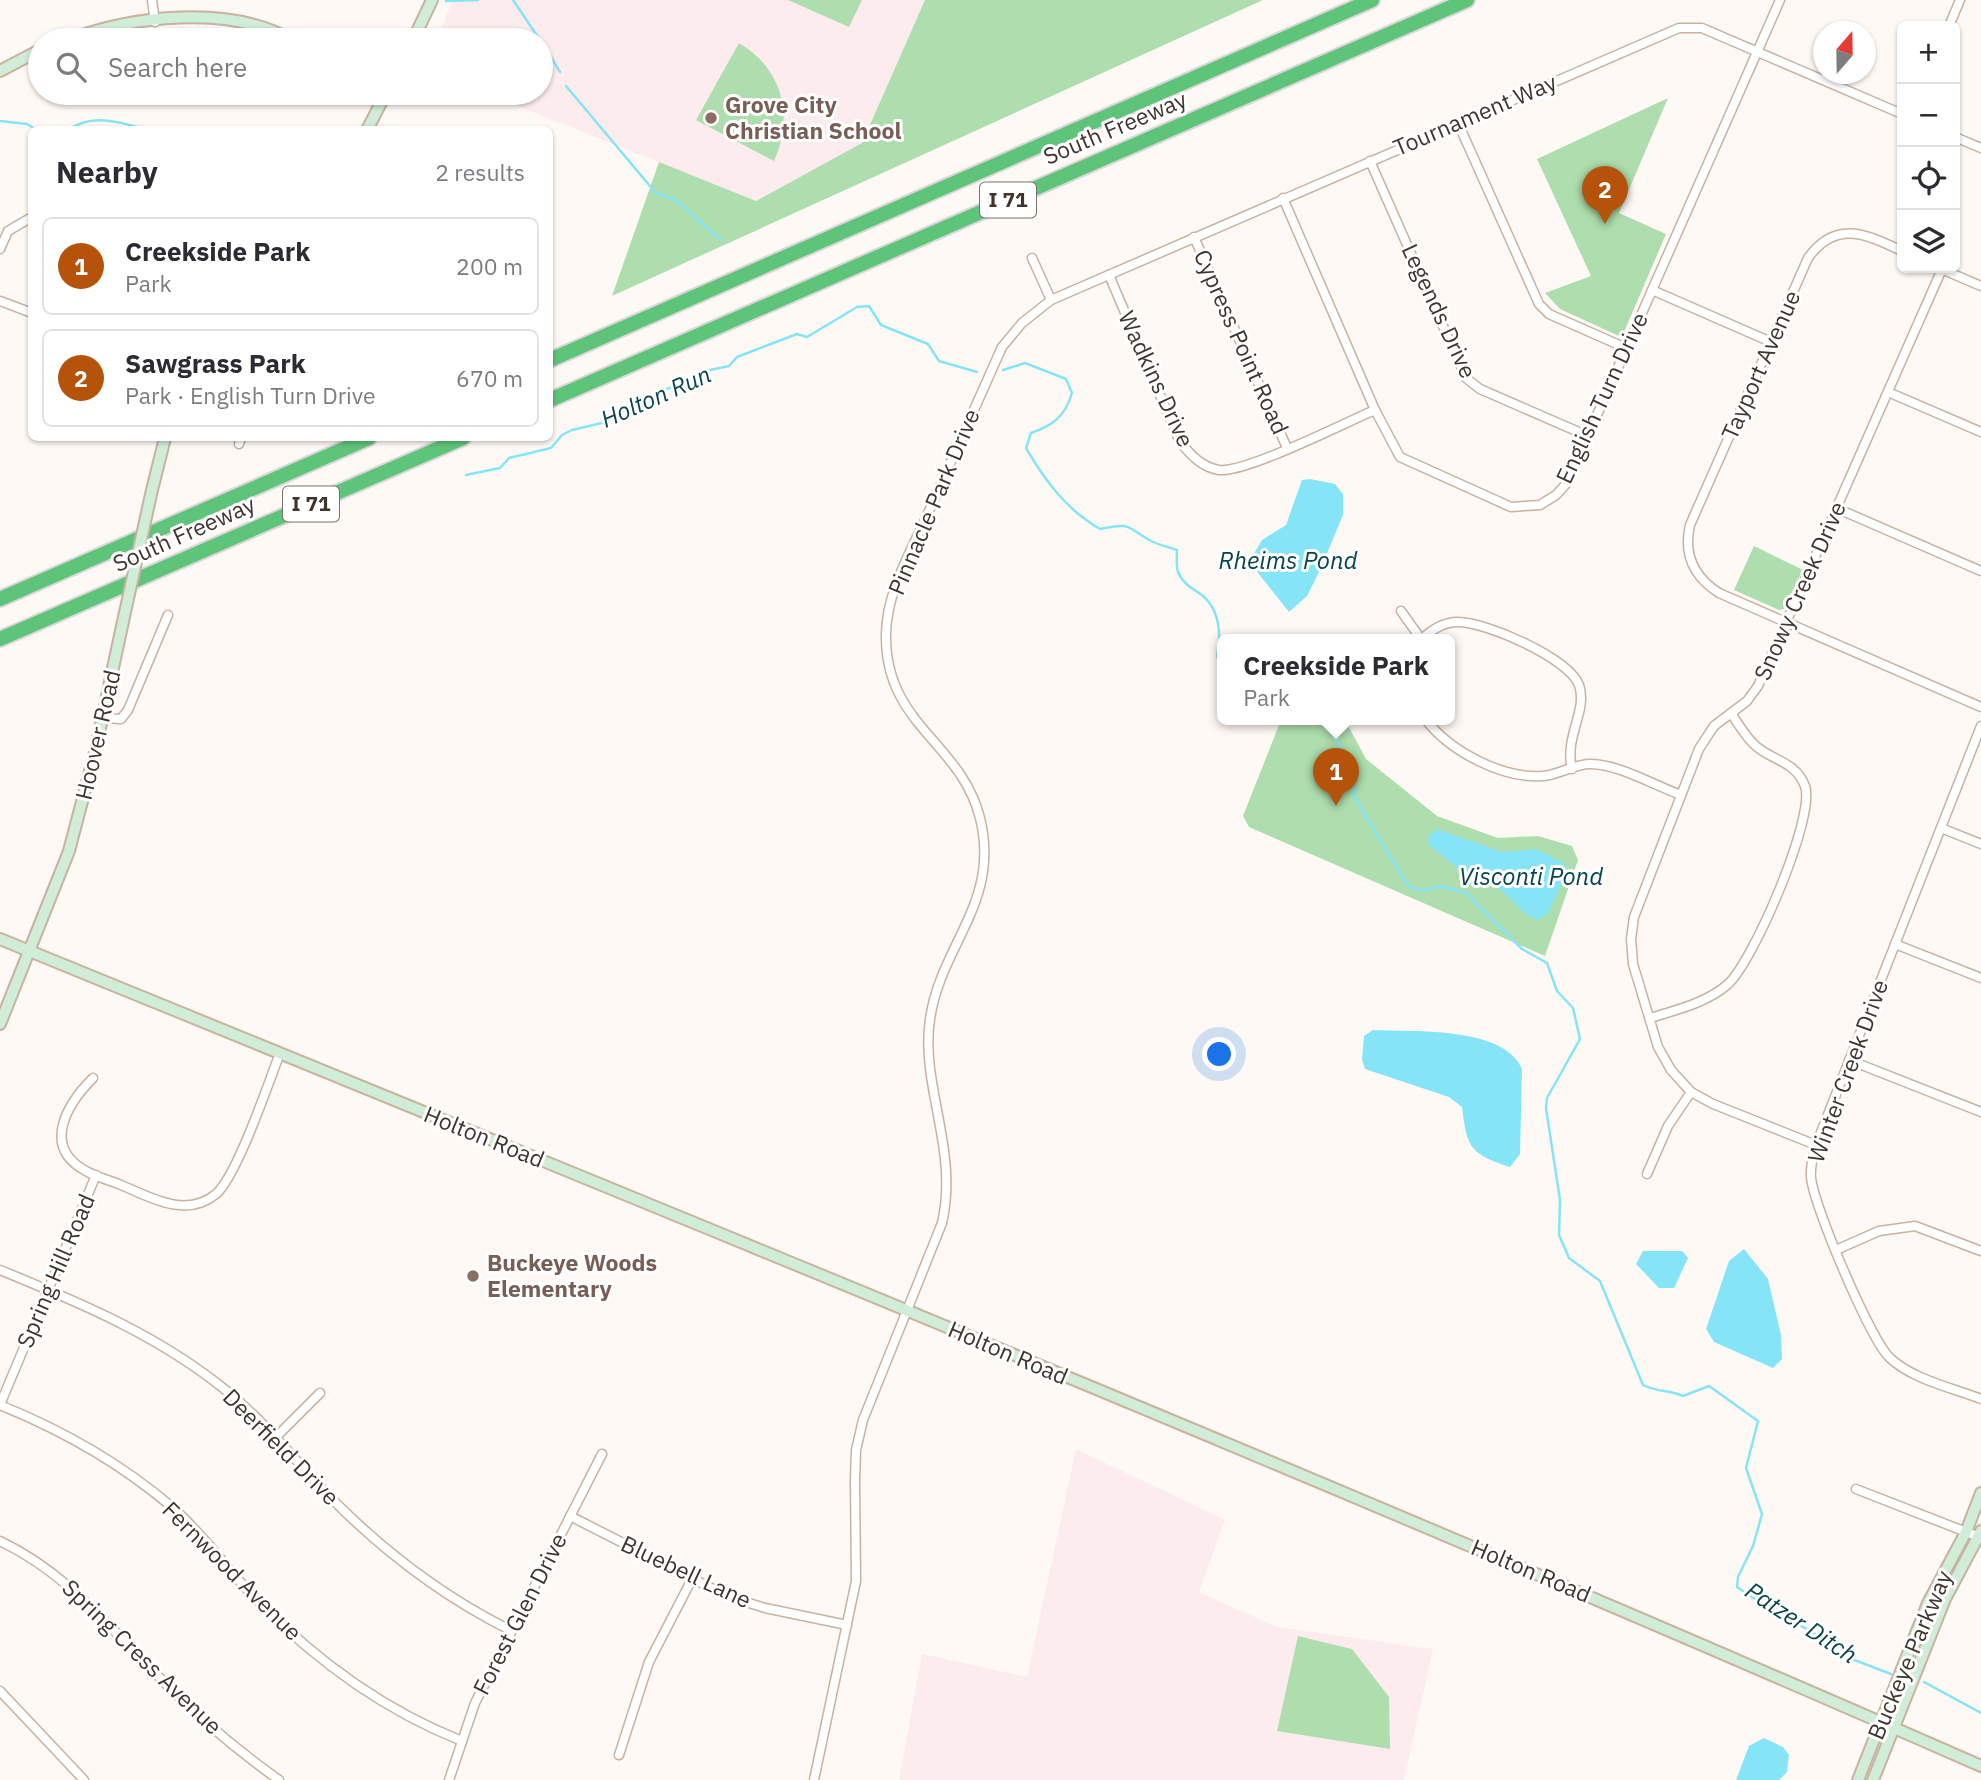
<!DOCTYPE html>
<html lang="en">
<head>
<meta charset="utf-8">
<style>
	body { margin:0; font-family:"IBM Plex Sans",sans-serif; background:#f2f2f3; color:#2b2b33 }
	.controls { position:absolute; right:21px; top:21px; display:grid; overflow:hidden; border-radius:10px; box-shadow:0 2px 5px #0004 }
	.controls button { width:63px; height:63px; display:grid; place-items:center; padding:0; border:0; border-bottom:2px solid #e1e1e2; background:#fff; color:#2b2b33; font:35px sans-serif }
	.compass { position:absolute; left:1813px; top:21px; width:63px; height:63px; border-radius:50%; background:#fff; box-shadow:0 2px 5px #0004; rotate:20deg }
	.you { position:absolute; left:1220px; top:1055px; width:24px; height:24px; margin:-18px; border:5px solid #fff; border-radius:50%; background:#1a73e8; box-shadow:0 0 0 10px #1a73e833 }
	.badge { display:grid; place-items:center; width:46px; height:46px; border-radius:50%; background:#b45309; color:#fff; font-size:23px; font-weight:700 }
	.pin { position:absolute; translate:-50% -58px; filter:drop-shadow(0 2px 4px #0008) }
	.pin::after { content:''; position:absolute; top:37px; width:24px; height:21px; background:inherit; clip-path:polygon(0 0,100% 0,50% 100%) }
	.popup { position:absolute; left:1217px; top:634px; width:238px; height:91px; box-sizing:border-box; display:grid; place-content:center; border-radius:10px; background:#fff; filter:drop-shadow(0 2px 5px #0005); font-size:23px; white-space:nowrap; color:#7c7c81 }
	.popup b { font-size:26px; color:#2b2b33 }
	.popup::after { content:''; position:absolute; left:50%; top:100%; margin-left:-14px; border:14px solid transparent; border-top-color:#fff }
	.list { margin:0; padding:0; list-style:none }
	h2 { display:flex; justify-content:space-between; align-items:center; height:91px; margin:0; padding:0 28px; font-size:30px }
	h2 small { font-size:23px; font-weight:400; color:#7c7c81 }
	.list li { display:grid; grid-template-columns:46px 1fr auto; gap:21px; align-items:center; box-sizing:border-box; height:98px; margin:0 14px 14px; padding:0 14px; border:2px solid #e1e1e2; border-radius:10px }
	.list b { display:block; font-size:26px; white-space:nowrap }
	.list p { margin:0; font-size:23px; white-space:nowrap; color:#7c7c81 }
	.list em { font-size:23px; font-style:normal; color:#7c7c81 }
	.icon { flex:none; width:38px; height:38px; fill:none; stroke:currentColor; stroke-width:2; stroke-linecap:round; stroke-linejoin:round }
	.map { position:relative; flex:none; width:1981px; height:1780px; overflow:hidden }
	.search { position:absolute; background:#fff; box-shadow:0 2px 5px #0004; left:28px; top:28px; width:525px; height:77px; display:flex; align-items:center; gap:18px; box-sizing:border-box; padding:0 24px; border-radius:38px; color:#7c7c81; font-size:26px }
	.panel { position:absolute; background:#fff; box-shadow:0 2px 5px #0004; left:28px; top:126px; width:525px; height:315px; border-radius:10px }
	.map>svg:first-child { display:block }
	.education { fill:#fcecee }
	.green { fill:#aedead }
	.water { fill:#86e4f7 }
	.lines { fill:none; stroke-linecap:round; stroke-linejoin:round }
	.stream { stroke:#86e4f7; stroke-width:2.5 }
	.street-casing { stroke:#cab29e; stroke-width:11 }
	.secondary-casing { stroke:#cab29e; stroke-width:14 }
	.highway-casing { stroke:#d9d7d5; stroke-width:18 }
	.street { stroke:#fff; stroke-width:8 }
	.secondary { stroke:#cfedd7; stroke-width:10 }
	.highway { stroke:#5ec479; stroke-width:14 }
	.secondary-bridge-casing { stroke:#cab29e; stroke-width:14; stroke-linecap:butt }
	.secondary-bridge { stroke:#cfedd7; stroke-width:10 }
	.education-dot { fill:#8d6e63; stroke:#fff; stroke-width:2.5 }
	.labels { text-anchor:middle; stroke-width:6; stroke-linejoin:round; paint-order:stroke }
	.shield { fill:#fff; stroke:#79726c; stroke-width:2 }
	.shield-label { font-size:21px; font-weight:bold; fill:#3f352d }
	.education-label { font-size:23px; font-weight:bold; fill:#785e54; stroke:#fff; text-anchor:start }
	.street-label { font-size:23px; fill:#3f352d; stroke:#fff }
	.water-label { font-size:24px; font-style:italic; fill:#07444d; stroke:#fff }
</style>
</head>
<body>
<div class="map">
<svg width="1981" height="1780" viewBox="0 0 1981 1780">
	<rect width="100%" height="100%" fill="#fef9f5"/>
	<g class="education">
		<path d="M453 0H925L862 144 756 201 485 93H541V40H436Z"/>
		<path d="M1076 1449 1225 1520 1199 1592 1277 1627 1433 1649 1404 1780H899L922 1654 1027 1677Z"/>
	</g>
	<g class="green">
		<path d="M788 0H862L849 27Z"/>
		<path d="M925 0H1263L612 296 659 162 756 201 862 143Z"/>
		<path d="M739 43C783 69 794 116 774 161L696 120Z"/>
		<path d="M1668 98 1619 213 1666 234 1624 332 1619 336 1560 309 1545 293 1591 276 1537 159Z"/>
		<path d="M1754 546 1803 570 1784 609 1779 610 1734 590Z"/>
		<path d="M1281 720H1345L1366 759 1437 816 1498 838 1538 836 1572 846 1578 860 1545 956 1249 827 1243 816Z"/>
		<path d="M1298 1636 1352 1649 1389 1697 1390 1749 1277 1731Z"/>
	</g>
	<g class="water">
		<path d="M1310 479 1335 484 1343 494V515L1320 570 1307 596 1289 612 1258 573 1252 557 1262 540 1286 525 1302 480Z"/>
		<path d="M1437 829 1502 852 1536 849 1564 863 1567 871 1548 913 1538 920C1519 914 1515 899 1499 889 1493 885 1485 884 1478 881 1461 872 1443 857 1428 844L1430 834Z"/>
		<path d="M1373 1030C1414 1032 1504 1026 1522 1069L1520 1154 1510 1167C1470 1154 1467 1148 1462 1107L1449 1097 1365 1069 1362 1059 1364 1036Z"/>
		<path d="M1744 1249 1768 1279 1781 1335 1782 1359 1773 1368 1714 1342 1706 1329 1729 1261Z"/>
		<path d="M1643 1251H1682L1688 1258 1674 1288H1659L1636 1264Z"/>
		<path d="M1764 1738 1783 1747 1789 1755 1787 1772 1779 1780H1736L1749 1746Z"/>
	</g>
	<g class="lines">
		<g class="stream">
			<path d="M513 0 540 40"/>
			<path d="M446 1 478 0"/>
			<path d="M541 41 560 72"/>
			<path d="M566 86 655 192 677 201 721 240"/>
			<path d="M0 121 27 124 37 130"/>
			<path d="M69 130C91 112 124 123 148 130"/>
			<path d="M1003 370 1025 363 1066 379 1072 393C1065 416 1054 425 1031 433L1026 448C1046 482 1066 509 1100 529 1132 522 1126 527 1151 541 1159 545 1169 547 1177 550 1177 557 1176 566 1178 572 1183 584 1193 589 1202 595 1221 611 1221 636 1217 657L1222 662"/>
			<path d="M466 475 500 468 509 458 551 448 562 435 572 430 606 422 666 389 688 383 710 370 729 366 737 357 797 334 807 337 857 307 869 306 881 325 928 344 939 361 977 372"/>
			<path d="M1327 720 1353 774 1354 797 1408 886 1422 891 1441 886 1466 893 1522 949 1547 963 1557 991 1573 1008 1580 1039 1547 1098 1546 1108 1560 1200 1559 1235 1569 1258 1600 1281 1643 1385C1657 1392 1669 1390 1683 1396L1709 1386 1758 1421 1746 1468 1762 1514 1753 1546 1738 1577 1737 1587 1777 1614 1811 1631 1844 1656 1891 1674"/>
			<path d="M1924 1682 1981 1713"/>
		</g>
		<g class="street-casing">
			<g id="street">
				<path d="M152 0 155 22"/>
				<path d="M1949 26 1960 0"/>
				<path d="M1458 123 1539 304 1549 314 1626 348"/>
				<path d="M1955 137 1981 148"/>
				<path d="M1370 161 1466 378 1480 389 1588 436"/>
				<path d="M1283 198 1375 410 1400 457 1511 507 1540 505 1556 495 1567 483 1780 0"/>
				<path d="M1194 237 1287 448"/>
				<path d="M0 249 8 231 32 217"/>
				<path d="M1902 251C1866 234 1836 219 1808 258L1690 525C1683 555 1694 577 1719 593L1981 707"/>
				<path d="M1032 258 1051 300"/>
				<path d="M1939 268 1981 286"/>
				<path d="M1109 275 1180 442C1191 455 1201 467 1219 470 1246 473 1344 423 1375 410"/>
				<path d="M1652 290 1771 342"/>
				<path d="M0 301 32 313"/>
				<path d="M1888 392 1981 432"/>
				<path d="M239 444 241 438"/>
				<path d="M1836 508 1981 571"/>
				<path d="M1401 611 1421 639"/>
				<path d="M1421 640C1431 630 1443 622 1458 622 1486 622 1569 658 1579 685 1588 711 1564 736 1572 769"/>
				<path d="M103 718 121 719 128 710 168 615"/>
				<path d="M1426 720C1451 752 1503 779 1543 776 1559 775 1574 764 1590 764 1619 764 1653 785 1681 795"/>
				<path d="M1981 726 1816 1145C1813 1156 1810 1166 1811 1177 1813 1205 1870 1338 1889 1357 1911 1379 1953 1388 1981 1399"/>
				<path d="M1941 828 1981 844"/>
				<path d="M1895 944 1981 978"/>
				<path d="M1650 1018C1676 1010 1706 1003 1727 985 1753 963 1816 816 1805 786 1796 762 1774 761 1757 747 1746 738 1739 725 1731 713"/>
				<path d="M1849 1060 1981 1112"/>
				<path d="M93 1078C67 1104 41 1147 86 1171 96 1177 109 1180 121 1185 150 1197 186 1219 216 1194 237 1176 268 1084 280 1053"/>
				<path d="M1816 1145 1713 1104 1691 1092 1671 1070 1658 1047 1633 964 1631 939 1634 917 1699 749 1714 726 1747 701 1758 686 1942 269"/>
				<path d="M1647 1174 1668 1126 1691 1092"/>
				<path d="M96 1175 0 1405C64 1431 121 1463 173 1508 204 1535 228 1570 256 1599 314 1659 384 1710 462 1741"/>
				<path d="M1836 1250 1879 1231 1915 1226 1981 1251"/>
				<path d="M0 1270C81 1303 160 1336 228 1392 268 1425 299 1465 335 1502 387 1554 444 1597 510 1630"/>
				<path d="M276 1437 320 1393"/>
				<path d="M1856 1489 1979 1537"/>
				<path d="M570 1516 727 1596 765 1608 847 1625"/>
				<path d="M0 1541C65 1572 105 1622 154 1672 192 1712 234 1748 279 1780"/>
				<path d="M0 1691 84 1780"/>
				<path d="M619 1755 649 1662 692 1579"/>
				<path d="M449 1780 475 1703 602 1454"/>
				<path d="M814 1780 856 1581 855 1480 856 1450 863 1420 942 1223C959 1149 920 1086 930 1019 941 944 1001 902 980 818 961 742 885 725 886 635 886 592 912 550 929 511 953 456 978 402 1002 347L1022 323 1051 300 1679 28H1702L1902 114"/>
			</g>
		</g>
		<g class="secondary-casing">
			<g id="secondary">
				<path d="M68 40C132 16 229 4 291 40"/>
				<path d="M413 40 432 0"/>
				<path d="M0 71 40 50"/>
				<path d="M367 130 386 93"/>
				<path d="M152 490 165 438"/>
				<path d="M0 939C662 1209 1326 1479 1981 1766"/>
				<path d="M0 1024 69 851 95 752 122 626"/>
				<path d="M1858 1780 1928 1603 1966 1532 1981 1493"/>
				<path d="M1873 1780 1945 1599 1981 1531"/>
			</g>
		</g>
		<g class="highway-casing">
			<g id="highway">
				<path d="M550 360 1372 0"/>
				<path d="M550 400 1467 0"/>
				<path d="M0 599 369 438"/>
				<path d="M0 639 463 438"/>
			</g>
		</g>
		<use href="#street" class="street"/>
		<use href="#secondary" class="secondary"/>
		<use href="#highway" class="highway"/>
		<g class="secondary-bridge-casing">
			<path id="secondary-bridge" d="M122 626 152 490"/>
		</g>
		<use href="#secondary-bridge" class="secondary-bridge"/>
	</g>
	<g class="education-dot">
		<circle cx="711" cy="118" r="7"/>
		<circle cx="473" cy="1276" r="7"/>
	</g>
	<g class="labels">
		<g class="shield">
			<rect x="980" y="182.5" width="56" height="35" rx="5"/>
			<rect x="283" y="486.5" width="56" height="35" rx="5"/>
		</g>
		<g class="shield-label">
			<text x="1008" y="207">I 71</text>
			<text x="311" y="511">I 71</text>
		</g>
		<g class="education-label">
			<text x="725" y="113">Grove City<tspan x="725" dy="26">Christian School</tspan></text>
			<text x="487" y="1271">Buckeye Woods<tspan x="487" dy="26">Elementary</tspan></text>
		</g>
		<g class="street-label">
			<text transform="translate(1475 115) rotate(-23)" y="8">Tournament Way</text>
			<text transform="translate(1115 128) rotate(-23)" y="8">South Freeway</text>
			<text transform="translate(1439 311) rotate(65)" y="8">Legends Drive</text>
			<text transform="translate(1241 342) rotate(66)" y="8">Cypress Point Road</text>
			<text transform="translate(1761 365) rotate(-66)" y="8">Tayport Avenue</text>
			<text transform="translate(1156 379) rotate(65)" y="8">Wadkins Drive</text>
			<text transform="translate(1602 398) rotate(-65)" y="8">English Turn Drive</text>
			<text transform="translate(934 502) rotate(-67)" y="8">Pinnacle Park Drive</text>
			<text transform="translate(184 534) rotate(-24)" y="8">South Freeway</text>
			<text transform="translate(1800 591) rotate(-66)" y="8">Snowy Creek Drive</text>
			<text transform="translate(98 735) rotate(-77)" y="8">Hoover Road</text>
			<text transform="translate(1848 1071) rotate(-70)" y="8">Winter Creek Drive</text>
			<text transform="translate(484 1137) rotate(22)" y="8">Holton Road</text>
			<text transform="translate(56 1271) rotate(-67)" y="8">Spring Hill Road</text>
			<text transform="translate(1008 1353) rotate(23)" y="8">Holton Road</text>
			<text transform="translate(281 1447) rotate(45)" y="8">Deerfield Drive</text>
			<text transform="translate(232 1571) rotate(45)" y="8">Fernwood Avenue</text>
			<text transform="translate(1531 1571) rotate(23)" y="8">Holton Road</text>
			<text transform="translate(686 1572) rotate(25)" y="8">Bluebell Lane</text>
			<text transform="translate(520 1614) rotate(-63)" y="8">Forest Glen Drive</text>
			<text transform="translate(1910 1655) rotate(-67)" y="8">Buckeye Parkway</text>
			<text transform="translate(142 1657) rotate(44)" y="8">Spring Cress Avenue</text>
		</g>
		<g class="water-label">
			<text transform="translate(656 397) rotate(-24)" y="8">Holton Run</text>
			<text x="1288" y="569">Rheims Pond</text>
			<text x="1531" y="885">Visconti Pond</text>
			<text transform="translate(1801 1623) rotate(33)" y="8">Patzer Ditch</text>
		</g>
	</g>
</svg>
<div class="controls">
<button>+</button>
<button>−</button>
<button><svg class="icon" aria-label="locate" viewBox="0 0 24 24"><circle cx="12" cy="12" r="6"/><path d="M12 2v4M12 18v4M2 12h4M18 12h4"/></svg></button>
<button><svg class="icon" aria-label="layers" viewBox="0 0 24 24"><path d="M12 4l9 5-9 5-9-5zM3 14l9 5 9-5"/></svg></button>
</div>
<svg class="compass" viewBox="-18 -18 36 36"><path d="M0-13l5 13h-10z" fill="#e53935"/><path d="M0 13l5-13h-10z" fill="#7c7c81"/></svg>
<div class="you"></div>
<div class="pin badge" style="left:1336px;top:806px">1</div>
<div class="popup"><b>Creekside Park</b>Park</div>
<div class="pin badge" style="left:1605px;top:224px">2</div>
<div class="search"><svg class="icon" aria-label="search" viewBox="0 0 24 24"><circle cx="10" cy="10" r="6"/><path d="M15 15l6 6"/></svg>Search here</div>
<section class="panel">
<h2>Nearby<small>2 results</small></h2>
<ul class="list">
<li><span class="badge">1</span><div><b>Creekside Park</b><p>Park</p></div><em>200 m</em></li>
<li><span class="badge">2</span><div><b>Sawgrass Park</b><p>Park · English Turn Drive</p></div><em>670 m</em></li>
</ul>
</section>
</div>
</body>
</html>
